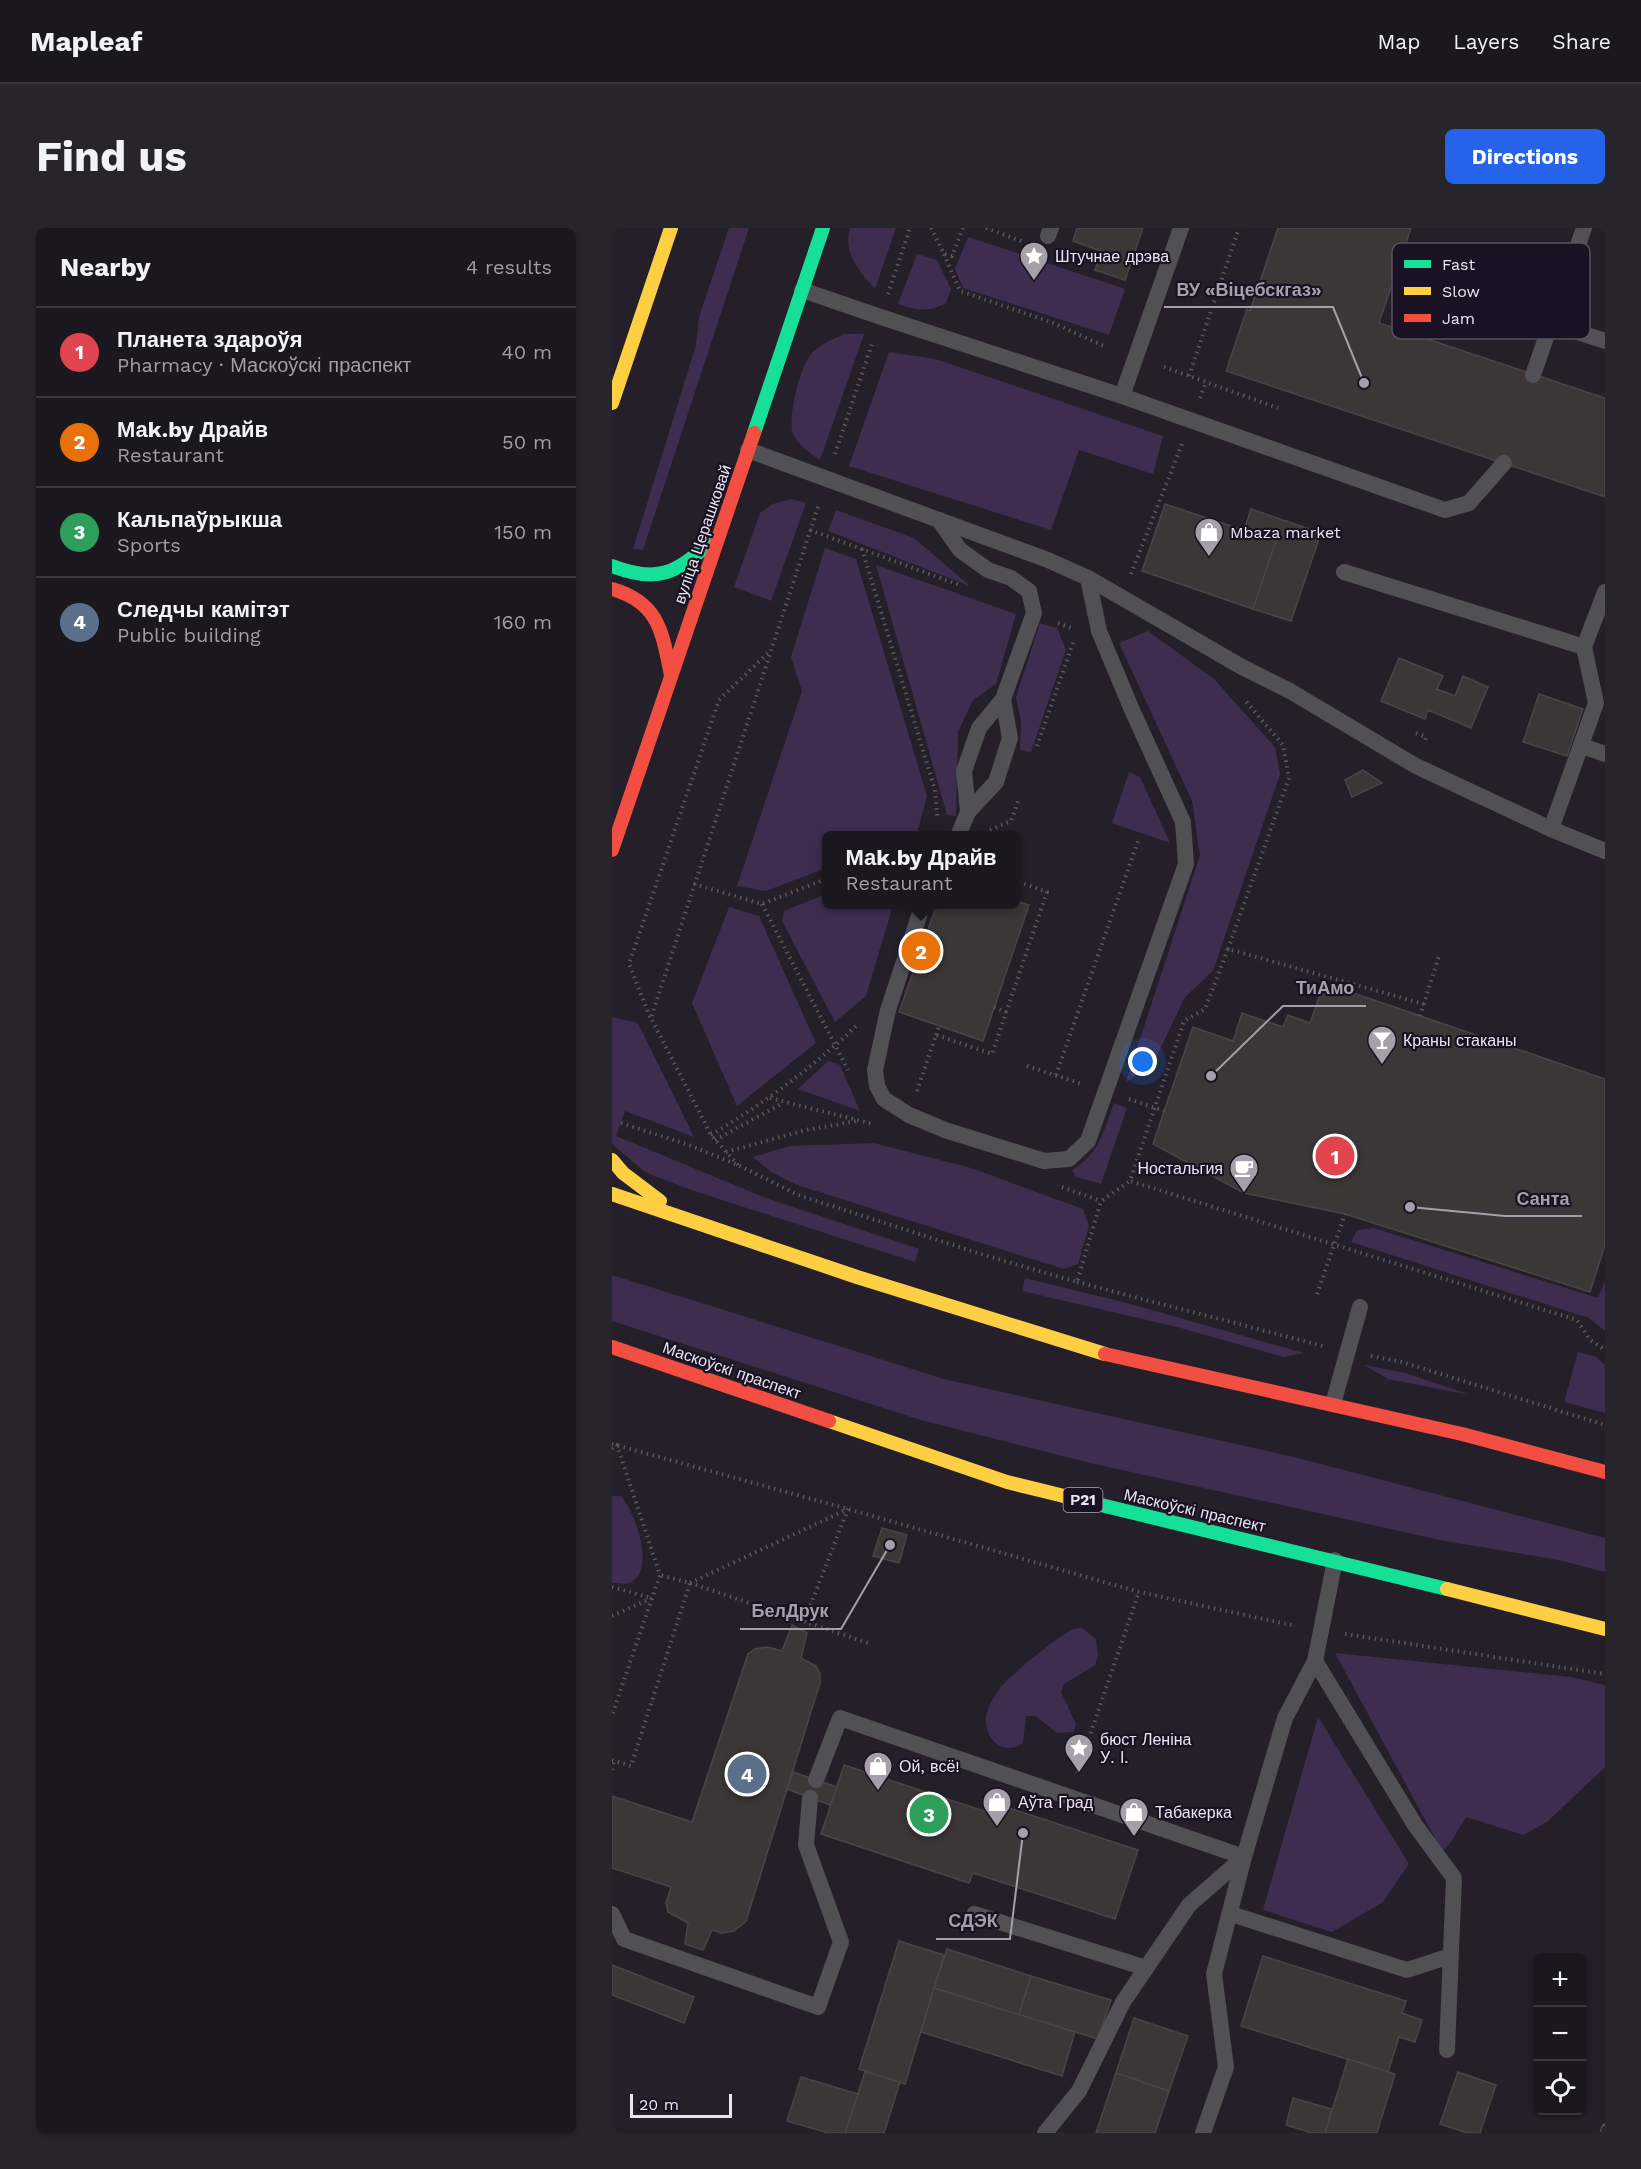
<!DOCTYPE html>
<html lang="en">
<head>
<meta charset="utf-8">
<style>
	body { margin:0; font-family:"Work Sans",sans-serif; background:#28242c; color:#f1f3f6 }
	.controls { position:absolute; right:18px; bottom:18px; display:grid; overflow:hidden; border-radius:9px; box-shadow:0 2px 4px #0004 }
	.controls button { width:54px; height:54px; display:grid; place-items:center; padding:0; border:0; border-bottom:2px solid #39363d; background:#1b171f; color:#f1f3f6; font:30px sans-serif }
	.scale { position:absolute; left:18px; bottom:15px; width:102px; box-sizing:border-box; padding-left:6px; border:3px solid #eae4f0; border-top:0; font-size:16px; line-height:21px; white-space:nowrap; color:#eae4f0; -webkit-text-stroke:4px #1a1223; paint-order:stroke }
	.you { position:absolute; left:531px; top:834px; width:21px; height:21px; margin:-15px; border:4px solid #fff; border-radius:50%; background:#1a73e8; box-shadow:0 0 0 9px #1a73e833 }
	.badge { display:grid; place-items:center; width:39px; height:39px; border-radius:50%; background:#2563eb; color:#fff; font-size:20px; font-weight:700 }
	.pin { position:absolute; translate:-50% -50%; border:3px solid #fff; box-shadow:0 2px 6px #0006 }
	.popup { position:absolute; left:210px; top:603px; width:198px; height:78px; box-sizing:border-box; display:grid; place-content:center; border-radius:9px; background:#1b171f; filter:drop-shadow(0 2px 4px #0005); font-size:20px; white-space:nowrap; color:#a09fa4 }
	.popup b { font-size:22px; color:#f1f3f6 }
	.popup::after { content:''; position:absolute; left:50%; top:100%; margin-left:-12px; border:12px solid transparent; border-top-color:#1b171f }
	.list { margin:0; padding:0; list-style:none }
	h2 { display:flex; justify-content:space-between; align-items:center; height:78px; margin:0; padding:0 24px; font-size:26px }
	h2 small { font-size:20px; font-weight:400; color:#a09fa4 }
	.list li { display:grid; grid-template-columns:39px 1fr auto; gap:18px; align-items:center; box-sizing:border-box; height:90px; padding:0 24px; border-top:2px solid #39363d }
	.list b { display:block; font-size:22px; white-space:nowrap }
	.list p { margin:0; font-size:20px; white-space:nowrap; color:#a09fa4 }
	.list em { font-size:20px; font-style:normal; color:#a09fa4 }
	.icon { flex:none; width:33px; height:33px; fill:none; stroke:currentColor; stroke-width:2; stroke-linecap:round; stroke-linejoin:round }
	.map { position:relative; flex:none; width:993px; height:1905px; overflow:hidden; border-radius:9px }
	header { display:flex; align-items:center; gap:36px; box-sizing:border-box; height:84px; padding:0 30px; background:#1b171f; border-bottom:2px solid #39363d }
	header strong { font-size:28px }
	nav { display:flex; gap:33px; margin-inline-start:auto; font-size:21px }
	.intro { display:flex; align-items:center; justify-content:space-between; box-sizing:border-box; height:144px; padding:0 36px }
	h1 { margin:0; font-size:42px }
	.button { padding:15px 27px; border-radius:9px; background:#2563eb; color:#fff; font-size:21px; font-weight:700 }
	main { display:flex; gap:36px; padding:0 36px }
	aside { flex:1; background:#1b171f; border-radius:9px; box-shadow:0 2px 4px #0004 }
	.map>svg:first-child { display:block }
	.green { fill:#3f2d50 }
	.building { fill:#3b3737; stroke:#494547; stroke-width:1.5 }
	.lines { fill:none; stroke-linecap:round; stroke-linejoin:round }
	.path { stroke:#5a585c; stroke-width:4; stroke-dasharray:1.5 4.5; stroke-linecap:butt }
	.lane { stroke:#515054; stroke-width:16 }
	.fast { stroke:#16e098; stroke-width:14 }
	.slow { stroke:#ffcf43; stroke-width:14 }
	.jam { stroke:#f24e42; stroke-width:14 }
	.rail-casing { stroke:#5c5a5f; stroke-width:7 }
	.rail { stroke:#1a1223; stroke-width:4.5; stroke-dasharray:14; stroke-linecap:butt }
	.labels { text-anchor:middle; stroke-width:4.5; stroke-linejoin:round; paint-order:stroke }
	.shield { fill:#1a1223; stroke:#aca5b2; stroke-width:1.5 }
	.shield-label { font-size:15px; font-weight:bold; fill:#eae4f0 }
	.poi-label { font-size:16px; fill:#eae4f0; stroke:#1a1223; text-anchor:start }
	.street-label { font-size:16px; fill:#eae4f0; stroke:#1a1223 }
	.key { fill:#1a1223; stroke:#585160; stroke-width:1.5 }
	.key-label { font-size:16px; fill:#eae4f0 }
	.leader { fill:none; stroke:#a59faa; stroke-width:2 }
	.callout-dot { fill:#a59faa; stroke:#1a1223; stroke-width:2 }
	.callout-label { font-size:18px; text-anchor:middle; font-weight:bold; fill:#a59faa; stroke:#1a1223; stroke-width:4.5; stroke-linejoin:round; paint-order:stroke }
</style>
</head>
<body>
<header>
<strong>Mapleaf</strong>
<nav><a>Map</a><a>Layers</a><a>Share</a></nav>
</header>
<div class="intro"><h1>Find us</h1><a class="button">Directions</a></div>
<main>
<aside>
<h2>Nearby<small>4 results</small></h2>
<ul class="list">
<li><span class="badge" style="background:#e0444e">1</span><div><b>Планета здароўя</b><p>Pharmacy · Маскоўскі праспект</p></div><em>40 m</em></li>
<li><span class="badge" style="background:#e8710a">2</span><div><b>Маk.by Драйв</b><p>Restaurant</p></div><em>50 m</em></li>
<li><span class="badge" style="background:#2e9e5b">3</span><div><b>Кальпаўрыкша</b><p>Sports</p></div><em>150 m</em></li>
<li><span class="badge" style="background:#5c6f8a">4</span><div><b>Следчы камітэт</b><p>Public building</p></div><em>160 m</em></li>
</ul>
</aside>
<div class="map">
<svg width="993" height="1905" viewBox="0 0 993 1905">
	<rect width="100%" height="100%" fill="#241f29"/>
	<g class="green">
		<path d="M117 0H137L31 322 21 321 84 117 87 89Z"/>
		<path d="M238 0H284L263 61C247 43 231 26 238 0Z"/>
		<path d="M356 9 513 61 497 107 351 60 343 41Z"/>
		<path d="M305 26 325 32 339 61 334 75C317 84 304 83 286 76Z"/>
		<path d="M233 106H252L208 232C199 226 186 217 181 206 175 190 188 137 200 125 209 116 221 111 233 106Z"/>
		<path d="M277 124 323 131 551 208 541 246 467 222 439 302 237 238Z"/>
		<path d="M179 271 194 275 159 373 122 359 148 285 161 276Z"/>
		<path d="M224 282 302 310 358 358 216 303Z"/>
		<path d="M213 320 244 331 315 568 305 605 299 608H214V640L154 663 125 658 190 463 179 429Z"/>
		<path d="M264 337 404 386 384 456 361 472 346 504 344 588 335 587Z"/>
		<path d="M428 395 445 400 454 422 419 524 408 522 409 493 404 469Z"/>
		<path d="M536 403 602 451 663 519 668 546 601 743 573 769 541 836 514 854 588 627 580 573 507 415Z"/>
		<path d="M517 544 528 549 558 615 500 595Z"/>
		<path d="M214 666V676L281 677 254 768 223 794 170 693 172 683Z"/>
		<path d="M117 679 147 688 204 815 125 878 80 775Z"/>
		<path d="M0 789 26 795 82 909 13 883 4 908 154 970 307 1021 303 1034 76 961 33 944 0 916Z"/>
		<path d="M216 833 228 837 248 883 186 861Z"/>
		<path d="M502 875 515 880 489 956 464 949 460 942C488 925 491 904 502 875Z"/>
		<path d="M262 915 359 940 471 981 477 998 466 1036 452 1041 185 957 159 944 141 929 178 918Z"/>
		<path d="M762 1000 986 1070 993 1053V1103L977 1090 739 1014 745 1002Z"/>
		<path d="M0 1047 332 1151 682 1229 993 1310V1344L946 1332 833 1313 478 1235 309 1192 0 1093Z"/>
		<path d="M413 1050 515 1075 692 1125 672 1129 565 1099 410 1063Z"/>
		<path d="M966 1124 985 1129 993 1137V1185L952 1174Z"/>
		<path d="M752 1137 794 1145 858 1167 776 1151Z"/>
		<path d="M0 1268H9C23 1284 44 1341 19 1354 13 1357 6 1355 0 1355Z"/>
		<path d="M470 1400 484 1411 486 1428 483 1437 452 1456 449 1464 464 1496 462 1504 445 1505 423 1488H414L411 1515C389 1531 369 1506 375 1484 377 1477 384 1465 389 1459 396 1449 449 1406 461 1401 463 1400 467 1400 470 1400Z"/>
		<path d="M723 1425 959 1449 993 1457V1539L935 1594 911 1607 854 1589 839 1614 830 1623Z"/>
		<path d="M706 1489 797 1636 771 1674 720 1704 651 1682Z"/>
	</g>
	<g class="building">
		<path d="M465 0H531L513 52 483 42 489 23 461 13Z"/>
		<path d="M666 0H799L767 95 993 170V269L614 143 635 81 638 83Z"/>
		<path d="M553 276 664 313 641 381 530 343Z"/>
		<path d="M639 281 709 305 679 393 641 381 664 313 632 302Z"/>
		<path d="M787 430 831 448 825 461 843 468 851 448 876 459 859 500 816 482 813 491 769 473Z"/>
		<path d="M927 466 971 481 955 528 911 514Z"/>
		<path d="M751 542 770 555 740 569 733 552Z"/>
		<path d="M404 673 417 677 371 813 287 784 325 676H404Z"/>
		<path d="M712 755 993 851V1017L978 1064 733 986 632 965 541 916 581 799 621 813 630 785 671 799 676 787 698 795Z"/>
		<path d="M270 1300 295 1307 287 1335 261 1328Z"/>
		<path d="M180 1397 195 1405 189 1430 204 1438 208 1446V1455L134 1693 122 1703 110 1705 100 1702 91 1722 73 1716 76 1695 56 1684 54 1675 59 1659 0 1640V1568L80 1594 136 1426 143 1421 156 1419 170 1423Z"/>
		<path d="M232 1537 381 1586 385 1576 526 1622 503 1691 361 1645 357 1655 209 1606Z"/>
		<path d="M181 1544 225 1559 218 1577 175 1561Z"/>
		<path d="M287 1713 332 1727 293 1856 247 1841Z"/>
		<path d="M335 1721 419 1748 407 1787 322 1760Z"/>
		<path d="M651 1728 794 1773 790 1785 810 1792 803 1814 787 1809 776 1844 629 1798Z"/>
		<path d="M0 1737 82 1769 72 1795 0 1767Z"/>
		<path d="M419 1748 499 1772 486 1811 407 1787Z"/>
		<path d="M322 1760 463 1804 450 1848 309 1804Z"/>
		<path d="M522 1790 576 1808 557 1863 504 1845Z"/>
		<path d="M736 1831 783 1846 765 1905H713Z"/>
		<path d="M253 1844 288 1854 272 1905H233Z"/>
		<path d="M846 1844 884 1857 868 1905H855L828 1896Z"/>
		<path d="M504 1845 557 1863 543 1905H484Z"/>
		<path d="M189 1849 246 1866 233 1905H216L175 1893Z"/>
		<path d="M681 1870 720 1881 713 1905H700L674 1897Z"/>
	</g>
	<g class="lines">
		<g class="path">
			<path d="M319 0 332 26 340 28 351 0"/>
			<path d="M374 0 412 14"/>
			<path d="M332 26 348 63 439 94 492 118"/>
			<path d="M276 66 298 0"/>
			<path d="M552 139 666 180"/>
			<path d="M577 148 627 0"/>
			<path d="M588 170 594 154"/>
			<path d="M223 226 261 113"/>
			<path d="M198 302 350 358"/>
			<path d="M250 321 323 562 325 588"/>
			<path d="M519 346 570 216"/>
			<path d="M446 395 461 401"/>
			<path d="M804 505 814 509 812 515"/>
			<path d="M425 518 462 412"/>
			<path d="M378 602 399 593 407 570"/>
			<path d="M82 656 150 676 214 651"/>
			<path d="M150 676 236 842"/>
			<path d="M616 721 677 550 671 517 632 471"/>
			<path d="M812 776 616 721 593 781 572 793 518 953 965 1092 978 1112 993 1122"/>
			<path d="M382 779 394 784"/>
			<path d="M808 788 827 728"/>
			<path d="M38 789 17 736 107 472 158 423"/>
			<path d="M324 807 327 798"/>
			<path d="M415 838 470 856"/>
			<path d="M444 847 526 613"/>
			<path d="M305 863 324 807 380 826 435 664 404 653"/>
			<path d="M158 870 261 896"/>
			<path d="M517 871 552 883"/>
			<path d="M9 895 74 916 126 937 186 967 372 1027 465 1054 489 973 518 953"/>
			<path d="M99 907C152 875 202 839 246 796"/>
			<path d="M103 912 171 875"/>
			<path d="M114 924 194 902 245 893"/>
			<path d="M126 937 99 907 39 790 207 276"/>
			<path d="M450 959 489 973"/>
			<path d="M465 1054 711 1118"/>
			<path d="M705 1066 733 986"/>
			<path d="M759 1128 790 1134 993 1197"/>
			<path d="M0 1216 236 1281 527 1364 684 1398"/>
			<path d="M0 1221 5 1217 48 1347 0 1487"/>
			<path d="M78 1355 256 1415"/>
			<path d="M78 1355 236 1281"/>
			<path d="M0 1359 39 1370"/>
			<path d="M0 1388 40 1370"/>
			<path d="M192 1394 236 1281"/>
			<path d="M733 1406 993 1446"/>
			<path d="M0 1532 19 1538 78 1355 48 1347"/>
			<path d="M0 1542 2 1532"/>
			<path d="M465 1545 527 1364"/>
		</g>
		<g class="lane">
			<path d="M436 8 439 0"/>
			<path d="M190 62 269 89 510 168 833 282 857 275 892 235"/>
			<path d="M940 96 993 113"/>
			<path d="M921 147 972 0"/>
			<path d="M510 168 569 0"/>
			<path d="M136 222 436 332 476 350 630 439 678 463 804 538 939 601 993 623"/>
			<path d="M327 292 348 322 376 342 399 350 417 363 422 385 391 471 367 500 352 543 356 584 346 608"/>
			<path d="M732 344 972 419 984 475 939 601"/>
			<path d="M972 419 993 364"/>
			<path d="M970 518 993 526"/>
			<path d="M356 584 384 554 398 510 391 471"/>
			<path d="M311 676 276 782 263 842 265 858 272 871 297 887 333 902 432 933 457 931 476 913 574 636 571 594 520 482 487 403 476 350"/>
			<path d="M721 1176 748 1079"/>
			<path d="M703 1433 803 1597 842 1650 835 1822"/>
			<path d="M204 1552 228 1490 632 1629 577 1677 511 1774 467 1863 433 1905"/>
			<path d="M0 1686 12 1711 206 1779 229 1714 194 1617 198 1570"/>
			<path d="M362 1686 534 1740"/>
			<path d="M619 1686 795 1742 838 1728"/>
			<path d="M591 1905 614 1839 602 1746 632 1629 673 1490 703 1433 723 1332"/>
		</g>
		<g class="fast">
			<path d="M142 205 211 0"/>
			<path d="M0 338C52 358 66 341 106 309"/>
			<path d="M452 1268 835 1361"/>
		</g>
		<g class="slow">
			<path d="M0 175 59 0"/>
			<path d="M0 932 11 945 48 973"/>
			<path d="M0 966 245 1049 493 1126"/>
			<path d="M217 1193 395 1254 452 1268"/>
			<path d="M835 1361 993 1401"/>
		</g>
		<g class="jam">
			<path d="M0 361C48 375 50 405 59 447"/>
			<path d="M0 622 142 205"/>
			<path d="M0 1119 217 1193"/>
			<path d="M493 1126 850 1206 993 1244"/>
		</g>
		<g class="rail-casing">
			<path id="rail" d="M991 1905 993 1899"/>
		</g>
		<use href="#rail" class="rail"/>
	</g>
	<defs>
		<g id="sight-pin" transform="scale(1.5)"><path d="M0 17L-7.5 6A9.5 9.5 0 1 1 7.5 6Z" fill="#a59faa" stroke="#1a1223"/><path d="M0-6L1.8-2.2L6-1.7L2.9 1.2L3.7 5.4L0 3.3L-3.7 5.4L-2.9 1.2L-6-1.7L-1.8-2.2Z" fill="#fff"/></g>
		<g id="shop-pin" transform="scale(1.5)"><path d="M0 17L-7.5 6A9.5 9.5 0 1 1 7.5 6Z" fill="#a59faa" stroke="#1a1223"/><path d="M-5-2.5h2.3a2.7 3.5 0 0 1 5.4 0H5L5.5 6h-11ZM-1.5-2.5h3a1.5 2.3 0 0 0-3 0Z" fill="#fff"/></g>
		<g id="bar-pin" transform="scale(1.5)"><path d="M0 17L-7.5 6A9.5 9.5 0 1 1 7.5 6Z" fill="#a59faa" stroke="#1a1223"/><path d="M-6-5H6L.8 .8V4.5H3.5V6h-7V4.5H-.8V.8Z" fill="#fff"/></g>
		<g id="cafe-pin" transform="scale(1.5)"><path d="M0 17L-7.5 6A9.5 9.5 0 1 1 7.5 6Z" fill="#a59faa" stroke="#1a1223"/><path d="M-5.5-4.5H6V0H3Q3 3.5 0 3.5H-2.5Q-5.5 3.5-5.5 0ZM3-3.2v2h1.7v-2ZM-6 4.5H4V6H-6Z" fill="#fff"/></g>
	</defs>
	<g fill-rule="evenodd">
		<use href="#sight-pin" x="422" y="28"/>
		<use href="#shop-pin" x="597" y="304"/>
		<use href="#bar-pin" x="770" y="812"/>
		<use href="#cafe-pin" x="632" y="940"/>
		<use href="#sight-pin" x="467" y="1520"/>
		<use href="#shop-pin" x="266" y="1538"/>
		<use href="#shop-pin" x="385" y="1574"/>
		<use href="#shop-pin" x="522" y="1584"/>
	</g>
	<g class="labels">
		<rect class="shield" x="451.5" y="1260" width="39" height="24" rx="4.5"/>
		<g class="shield-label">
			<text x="471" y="1277">Р21</text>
		</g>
		<g class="poi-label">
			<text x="443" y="34">Штучнае дрэва</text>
			<text x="618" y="310">Mbaza market</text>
			<text x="791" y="818">Краны стаканы</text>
			<text x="611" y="946" text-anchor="end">Ностальгия</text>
			<text x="488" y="1517">бюст Леніна<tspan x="488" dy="18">У. І.</tspan></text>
			<text x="287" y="1544">Ой, всё!</text>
			<text x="406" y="1580">Аўта Град</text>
			<text x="543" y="1590">Табакерка</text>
		</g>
		<g class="street-label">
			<text transform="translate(90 306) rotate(-71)" y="6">вуліца Церашковай</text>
			<text transform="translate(120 1142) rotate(19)" y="6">Маскоўскі праспект</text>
			<text transform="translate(583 1282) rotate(13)" y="6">Маскоўскі праспект</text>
		</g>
	</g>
	<rect x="780" y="15" width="198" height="96" rx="9" class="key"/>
	<rect x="792" y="32" width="27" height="8" fill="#16e098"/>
	<rect x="792" y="59" width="27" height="8" fill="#ffcf43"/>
	<rect x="792" y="86" width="27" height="8" fill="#f24e42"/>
	<g class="key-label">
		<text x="830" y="42">Fast</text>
		<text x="830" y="69">Slow</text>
		<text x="830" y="96">Jam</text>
	</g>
	<path class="leader" d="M752 155L721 79H552M599 848L671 778H754M798 979L893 988H970M278 1317L229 1401H128M411 1605L398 1711H324"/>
	<g class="callout-dot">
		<circle cx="752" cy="155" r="6"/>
		<circle cx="599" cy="848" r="6"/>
		<circle cx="798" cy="979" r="6"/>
		<circle cx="278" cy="1317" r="6"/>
		<circle cx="411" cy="1605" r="6"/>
	</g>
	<g class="callout-label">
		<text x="637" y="68">ВУ «Віцебскгаз»</text>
		<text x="713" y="766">ТиАмо</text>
		<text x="931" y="977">Санта</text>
		<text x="178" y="1389">БелДрук</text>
		<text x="361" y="1699">СДЭК</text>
	</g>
</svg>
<div class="controls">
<button>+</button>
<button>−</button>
<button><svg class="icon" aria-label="locate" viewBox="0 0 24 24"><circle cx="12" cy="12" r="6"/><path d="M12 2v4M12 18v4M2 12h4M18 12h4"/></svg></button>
</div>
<div class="scale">20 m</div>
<div class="you"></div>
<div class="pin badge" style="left:723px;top:928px;background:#e0444e">1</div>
<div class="pin badge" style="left:309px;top:723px;background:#e8710a">2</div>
<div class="popup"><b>Маk.by Драйв</b>Restaurant</div>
<div class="pin badge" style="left:317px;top:1586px;background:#2e9e5b">3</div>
<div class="pin badge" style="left:135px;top:1546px;background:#5c6f8a">4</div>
</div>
</main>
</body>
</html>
